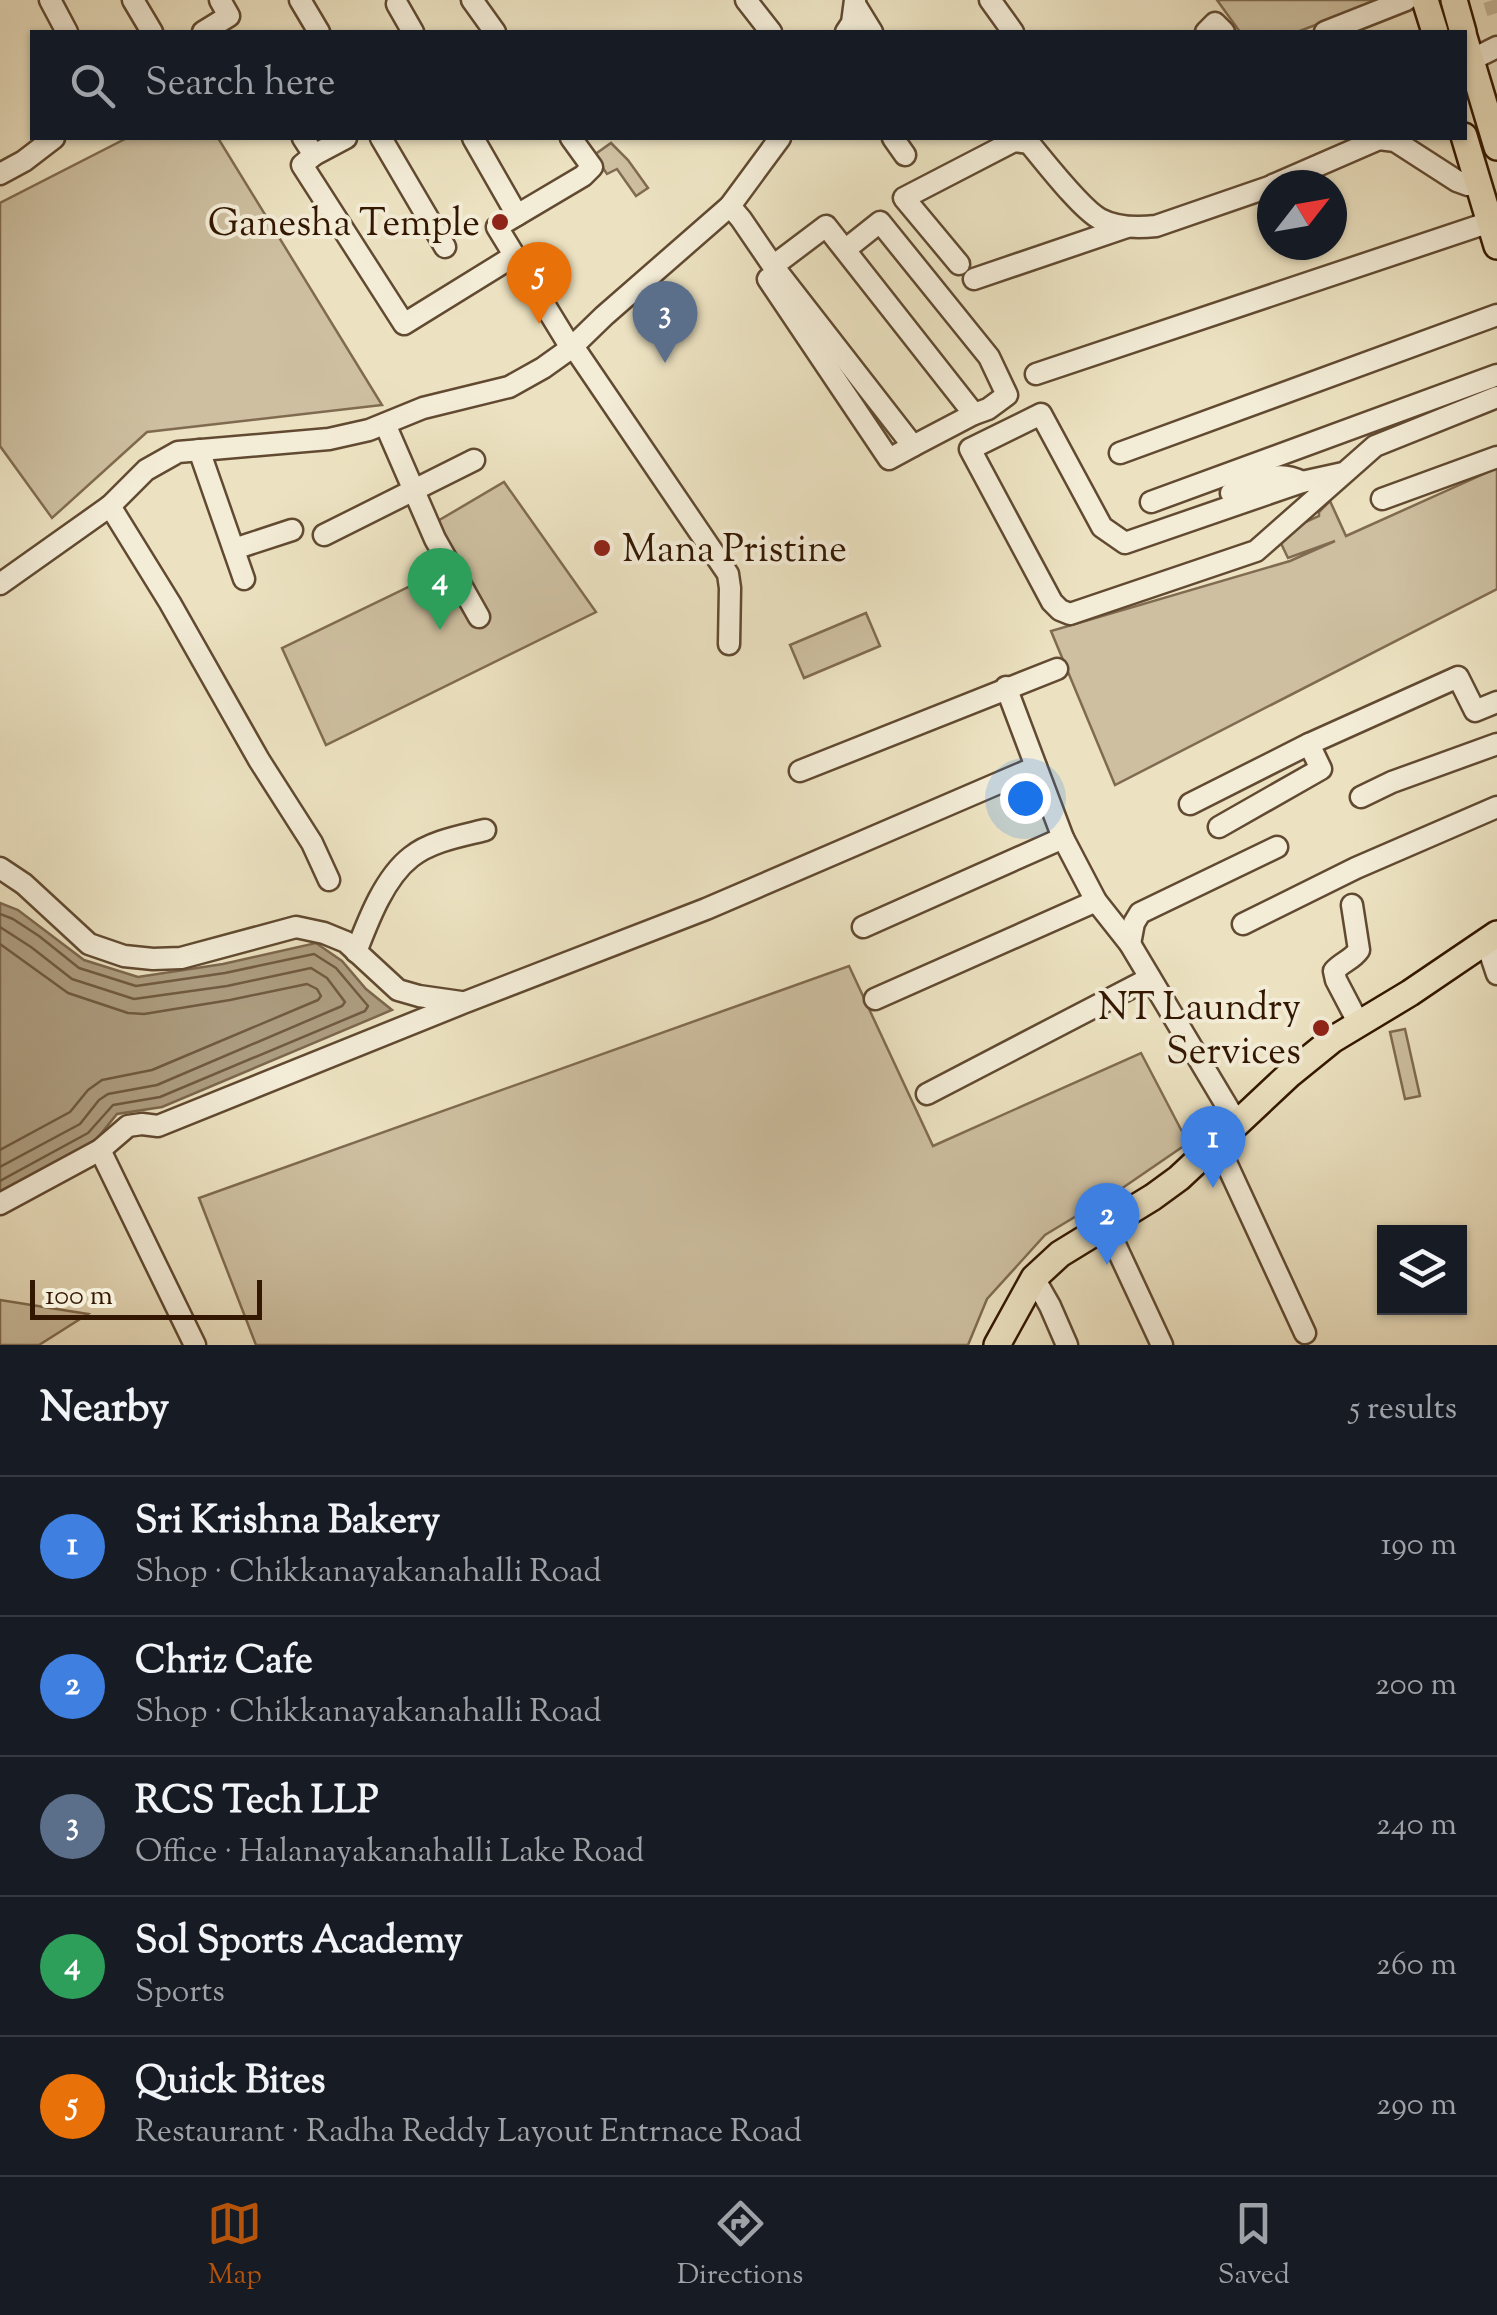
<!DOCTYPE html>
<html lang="en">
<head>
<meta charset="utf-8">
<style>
	body { margin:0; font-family:"Sorts Mill Goudy",serif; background:#242831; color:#f1f3f6 }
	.controls { position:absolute; right:30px; bottom:30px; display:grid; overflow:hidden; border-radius:0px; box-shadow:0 2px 8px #0004 }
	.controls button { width:90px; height:90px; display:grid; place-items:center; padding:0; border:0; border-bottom:2px solid #363941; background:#171b24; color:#f1f3f6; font:50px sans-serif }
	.compass { position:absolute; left:1257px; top:170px; width:90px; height:90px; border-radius:50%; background:#171b24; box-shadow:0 2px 8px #0004; rotate:59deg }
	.scale { position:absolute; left:30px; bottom:25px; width:232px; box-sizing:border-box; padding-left:10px; border:5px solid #331701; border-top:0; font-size:28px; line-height:35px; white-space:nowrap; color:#331701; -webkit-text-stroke:8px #f3ecd7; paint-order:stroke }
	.you { position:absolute; left:1025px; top:798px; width:35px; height:35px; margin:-25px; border:8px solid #fff; border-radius:50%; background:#1a73e8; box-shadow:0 0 0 15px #1a73e833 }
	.badge { display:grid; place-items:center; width:65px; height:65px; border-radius:50%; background:#b45309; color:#fff; font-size:32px; font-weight:700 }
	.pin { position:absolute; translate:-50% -82px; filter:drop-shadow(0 2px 5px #0008) }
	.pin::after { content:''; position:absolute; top:52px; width:35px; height:30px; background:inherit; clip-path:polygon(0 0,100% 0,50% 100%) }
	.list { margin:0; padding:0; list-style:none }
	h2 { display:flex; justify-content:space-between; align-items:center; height:130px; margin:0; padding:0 40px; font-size:42px }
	h2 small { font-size:32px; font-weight:400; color:#9ea1a6 }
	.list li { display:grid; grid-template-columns:65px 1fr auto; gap:30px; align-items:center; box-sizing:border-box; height:140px; padding:0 40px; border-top:2px solid #363941 }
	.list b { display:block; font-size:38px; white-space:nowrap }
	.list p { margin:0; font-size:32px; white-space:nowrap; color:#9ea1a6 }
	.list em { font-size:32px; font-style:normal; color:#9ea1a6 }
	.icon { flex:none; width:55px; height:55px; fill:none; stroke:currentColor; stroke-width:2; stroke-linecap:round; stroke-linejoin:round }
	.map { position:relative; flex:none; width:1497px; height:1345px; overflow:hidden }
	.search { position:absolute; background:#171b24; box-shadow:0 2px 8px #0004; left:30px; right:30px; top:30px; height:110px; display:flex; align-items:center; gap:25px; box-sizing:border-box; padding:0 35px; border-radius:0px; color:#9ea1a6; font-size:38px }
	.sheet { height:830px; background:#171b24 }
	nav { display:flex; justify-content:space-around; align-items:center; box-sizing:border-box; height:140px; border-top:2px solid #363941; background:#171b24; font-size:28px; color:#9ea1a6 }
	nav a { display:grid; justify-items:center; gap:5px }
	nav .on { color:#b45309 }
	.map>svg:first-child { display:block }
	.green { fill:#cdbfa0; stroke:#806b50; stroke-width:2.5 }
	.water { fill:#ad9d80; stroke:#7c674d; stroke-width:2.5 }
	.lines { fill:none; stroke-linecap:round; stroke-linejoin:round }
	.shore { stroke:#705a40; stroke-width:2.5 }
	.minor-tunnel { stroke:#c7b99b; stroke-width:20; stroke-dasharray:20 10; stroke-linecap:butt }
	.minor-casing { stroke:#614a31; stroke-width:25 }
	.major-casing { stroke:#331701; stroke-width:30 }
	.minor { stroke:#f3ecd7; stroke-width:20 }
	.major { stroke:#ece2c1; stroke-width:25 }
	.poi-dot { fill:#8f2418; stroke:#f3ecd7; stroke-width:4 }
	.labels { text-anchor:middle; stroke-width:8; stroke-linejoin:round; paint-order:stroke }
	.poi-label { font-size:38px; fill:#331701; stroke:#f3ecd7; text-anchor:end }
</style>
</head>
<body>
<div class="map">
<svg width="1497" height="1345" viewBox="0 0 1497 1345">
	<rect width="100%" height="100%" fill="#ece2c1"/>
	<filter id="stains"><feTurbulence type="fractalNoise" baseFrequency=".002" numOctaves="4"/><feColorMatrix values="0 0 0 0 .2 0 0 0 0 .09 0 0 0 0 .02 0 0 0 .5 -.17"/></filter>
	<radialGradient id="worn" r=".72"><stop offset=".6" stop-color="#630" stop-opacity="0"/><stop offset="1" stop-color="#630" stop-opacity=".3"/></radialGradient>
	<g class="green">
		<path d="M1217 0H1382L1297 32H1240Z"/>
		<path d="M127 138H218L382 405 147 432 52 518 0 446V203Z"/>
		<path d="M611 143 628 160 648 188 636 196 617 169 607 174 594 155Z"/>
		<path d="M1497 468V589L1115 785 1051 631 1290 561 1335 541 1288 558 1277 535 1319 516V512L1330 501 1346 536Z"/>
		<path d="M504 482 596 612 326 745 282 648 454 565 436 522Z"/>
		<path d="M866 613 880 646 804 678 790 645Z"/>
		<path d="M849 966 933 1146 1141 1053 1188 1143 1121 1189 1045 1235 987 1299 968 1345H256L199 1198Z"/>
		<path d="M1405 1029 1420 1096 1405 1099 1390 1032Z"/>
		<path d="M0 1300 88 1314 39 1345H0Z"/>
	</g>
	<path class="water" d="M0 903 18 910 84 960 138 977 223 964 316 943 342 961 366 989 392 1010 162 1107 117 1114 95 1141 0 1193Z"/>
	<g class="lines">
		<g class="shore">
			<path d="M0 914 13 919 39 936 79 968 136 986 225 973 314 954 336 968 368 1006 365 1011 160 1097 113 1105 88 1133 0 1181"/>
			<path d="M0 927 31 947 72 979 134 999 227 986 311 968 327 978 345 1002 342 1006 157 1085 108 1094 99 1100 80 1124 0 1167"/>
			<path d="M0 944 68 993 128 1013 144 1014 230 1000 307 984 317 989 321 996 318 1000 152 1070 102 1080 88 1090 70 1112 0 1150"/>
		</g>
		<path class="minor-tunnel" d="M1493 0 1497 13"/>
		<g class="minor-casing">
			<g id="minor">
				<path d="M50 0 67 32"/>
				<path d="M133 0 152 32"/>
				<path d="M300 0 319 32"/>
				<path d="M472 0 495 32"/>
				<path d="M746 0 771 32"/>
				<path d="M990 0 1013 32"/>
				<path d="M397 4 413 32"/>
				<path d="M856 6 872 32"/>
				<path d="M203 32 229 16 220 0"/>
				<path d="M846 32 852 23 855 0"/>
				<path d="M1206 32 1215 23 1224 32"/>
				<path d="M1325 32 1406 0"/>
				<path d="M1471 60 1497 47"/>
				<path d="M303 138 314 155 302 165 404 324 514 256"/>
				<path d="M381 138 445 247"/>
				<path d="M473 138 517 215"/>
				<path d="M571 138 592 167 583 176 497 227 571 348"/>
				<path d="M893 138 905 155"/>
				<path d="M314 155 346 138"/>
				<path d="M0 174 24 161 54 138"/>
				<path d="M1273 185 1379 139 1395 141 1457 181 1468 185 1479 184"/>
				<path d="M730 206 741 219 773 266 913 446 974 414 826 226 773 266"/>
				<path d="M846 249 880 222 989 357 1007 395 988 409 974 414"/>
				<path d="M959 264 904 198 1014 141 1029 143C1045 162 1081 209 1100 219 1117 228 1138 228 1156 226L1272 186"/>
				<path d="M768 279 889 459 913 446"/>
				<path d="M974 279 1127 227"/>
				<path d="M573 346 728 574 730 588 729 644"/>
				<path d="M1036 374 1490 222"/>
				<path d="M385 424 435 539 479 617"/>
				<path d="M199 450 244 579"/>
				<path d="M1120 453 1497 315"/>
				<path d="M1343 473 1302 482 1125 543 1102 527 1041 414 970 449 1052 602 1060 610 1070 614 1256 551 1375 446 1497 397"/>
				<path d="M1231 493C1257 483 1275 468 1302 482"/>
				<path d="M1382 499 1497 457"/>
				<path d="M1151 502 1497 375"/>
				<path d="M110 506 170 603 259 760 312 843 329 880"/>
				<path d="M324 535 474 460"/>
				<path d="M234 549 292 530"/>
				<path d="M0 584 110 506 146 470 178 452 329 439 369 430 423 408 509 387 543 368 571 348 604 316 730 206 780 138"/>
				<path d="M1006 687 1063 838 1096 901 1130 944 1237 1123"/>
				<path d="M800 771 1057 669"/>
				<path d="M1361 797 1392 782 1497 744"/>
				<path d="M1190 804 1309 744 1458 677 1475 711 1497 702"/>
				<path d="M1219 827 1321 769 1309 744"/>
				<path d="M0 868 24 884 89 944 124 956 153 959 181 958 296 927 324 933 346 942 398 990 419 996 461 1002"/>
				<path d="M1352 905 1359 950C1352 960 1342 962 1334 971L1336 980 1359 1024"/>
				<path d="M1243 924 1356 868 1497 807"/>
				<path d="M863 927 1063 838"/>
				<path d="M1486 941 1497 974"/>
				<path d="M1130 944 1134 923 1140 913 1277 847"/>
				<path d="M356 952C368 921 384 878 411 857 431 841 461 836 485 830"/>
				<path d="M875 999 1096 901"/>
				<path d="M927 1094 1150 978"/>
				<path d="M1217 1143 1305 1333"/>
				<path d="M100 1150 195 1345"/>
				<path d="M0 1204 100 1150 128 1126 142 1124 158 1126 463 1003 706 909 1036 767"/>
				<path d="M1106 1225 1162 1345"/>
				<path d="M1034 1278 1050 1306 1067 1345"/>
			</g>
		</g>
		<g class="major-casing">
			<g id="major">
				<path d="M1425 0 1435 32"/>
				<path d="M1454 0 1463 32"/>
				<path d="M1464 37 1497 147"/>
				<path d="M1464 136 1497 246"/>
				<path d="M997 1345 1034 1278 1060 1254 1153 1197 1179 1178 1290 1074 1332 1040 1410 993 1497 934"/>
			</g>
		</g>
		<use href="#minor" class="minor"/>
		<use href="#major" class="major"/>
	</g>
	<g class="poi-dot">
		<circle cx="500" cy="222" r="10"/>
		<circle cx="602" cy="548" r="10"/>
		<circle cx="1321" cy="1028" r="10"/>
	</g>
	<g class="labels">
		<g class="poi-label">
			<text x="480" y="235">Ganesha Temple</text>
			<text x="622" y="561" text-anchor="start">Mana Pristine</text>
			<text x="1301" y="1019">NT Laundry<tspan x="1301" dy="44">Services</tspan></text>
		</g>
	</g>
	<rect width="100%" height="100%" filter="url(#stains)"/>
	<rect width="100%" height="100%" fill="url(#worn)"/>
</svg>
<div class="controls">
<button><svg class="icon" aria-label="layers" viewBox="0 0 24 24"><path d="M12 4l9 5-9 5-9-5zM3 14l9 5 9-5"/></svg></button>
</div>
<svg class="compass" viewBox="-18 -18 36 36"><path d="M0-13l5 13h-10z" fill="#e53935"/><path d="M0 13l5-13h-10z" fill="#9ea1a6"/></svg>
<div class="scale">100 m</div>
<div class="you"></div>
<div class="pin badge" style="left:1213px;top:1188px;background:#3f7fe0">1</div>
<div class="pin badge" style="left:1107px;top:1265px;background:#3f7fe0">2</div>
<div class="pin badge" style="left:665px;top:363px;background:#5c6f8a">3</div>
<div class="pin badge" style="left:440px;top:630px;background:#2e9e5b">4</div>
<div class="pin badge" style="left:539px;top:324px;background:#e8710a">5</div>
<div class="search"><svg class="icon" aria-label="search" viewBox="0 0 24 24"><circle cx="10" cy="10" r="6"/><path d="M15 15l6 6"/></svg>Search here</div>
</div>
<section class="sheet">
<h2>Nearby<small>5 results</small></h2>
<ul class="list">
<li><span class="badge" style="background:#3f7fe0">1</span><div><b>Sri Krishna Bakery</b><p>Shop · Chikkanayakanahalli Road</p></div><em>190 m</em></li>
<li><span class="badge" style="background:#3f7fe0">2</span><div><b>Chriz Cafe</b><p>Shop · Chikkanayakanahalli Road</p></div><em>200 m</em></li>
<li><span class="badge" style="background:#5c6f8a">3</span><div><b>RCS Tech LLP</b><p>Office · Halanayakanahalli Lake Road</p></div><em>240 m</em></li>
<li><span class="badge" style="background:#2e9e5b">4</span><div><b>Sol Sports Academy</b><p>Sports</p></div><em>260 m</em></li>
<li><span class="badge" style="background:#e8710a">5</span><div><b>Quick Bites</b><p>Restaurant · Radha Reddy Layout Entrnace Road</p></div><em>290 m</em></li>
</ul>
</section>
<nav>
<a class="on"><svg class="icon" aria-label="map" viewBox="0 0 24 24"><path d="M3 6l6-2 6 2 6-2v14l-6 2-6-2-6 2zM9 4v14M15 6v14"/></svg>Map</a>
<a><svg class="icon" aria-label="directions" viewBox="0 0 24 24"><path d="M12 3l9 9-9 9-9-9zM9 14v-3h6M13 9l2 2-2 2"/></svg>Directions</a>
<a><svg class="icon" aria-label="saved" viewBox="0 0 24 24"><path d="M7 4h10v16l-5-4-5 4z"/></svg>Saved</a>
</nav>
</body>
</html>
